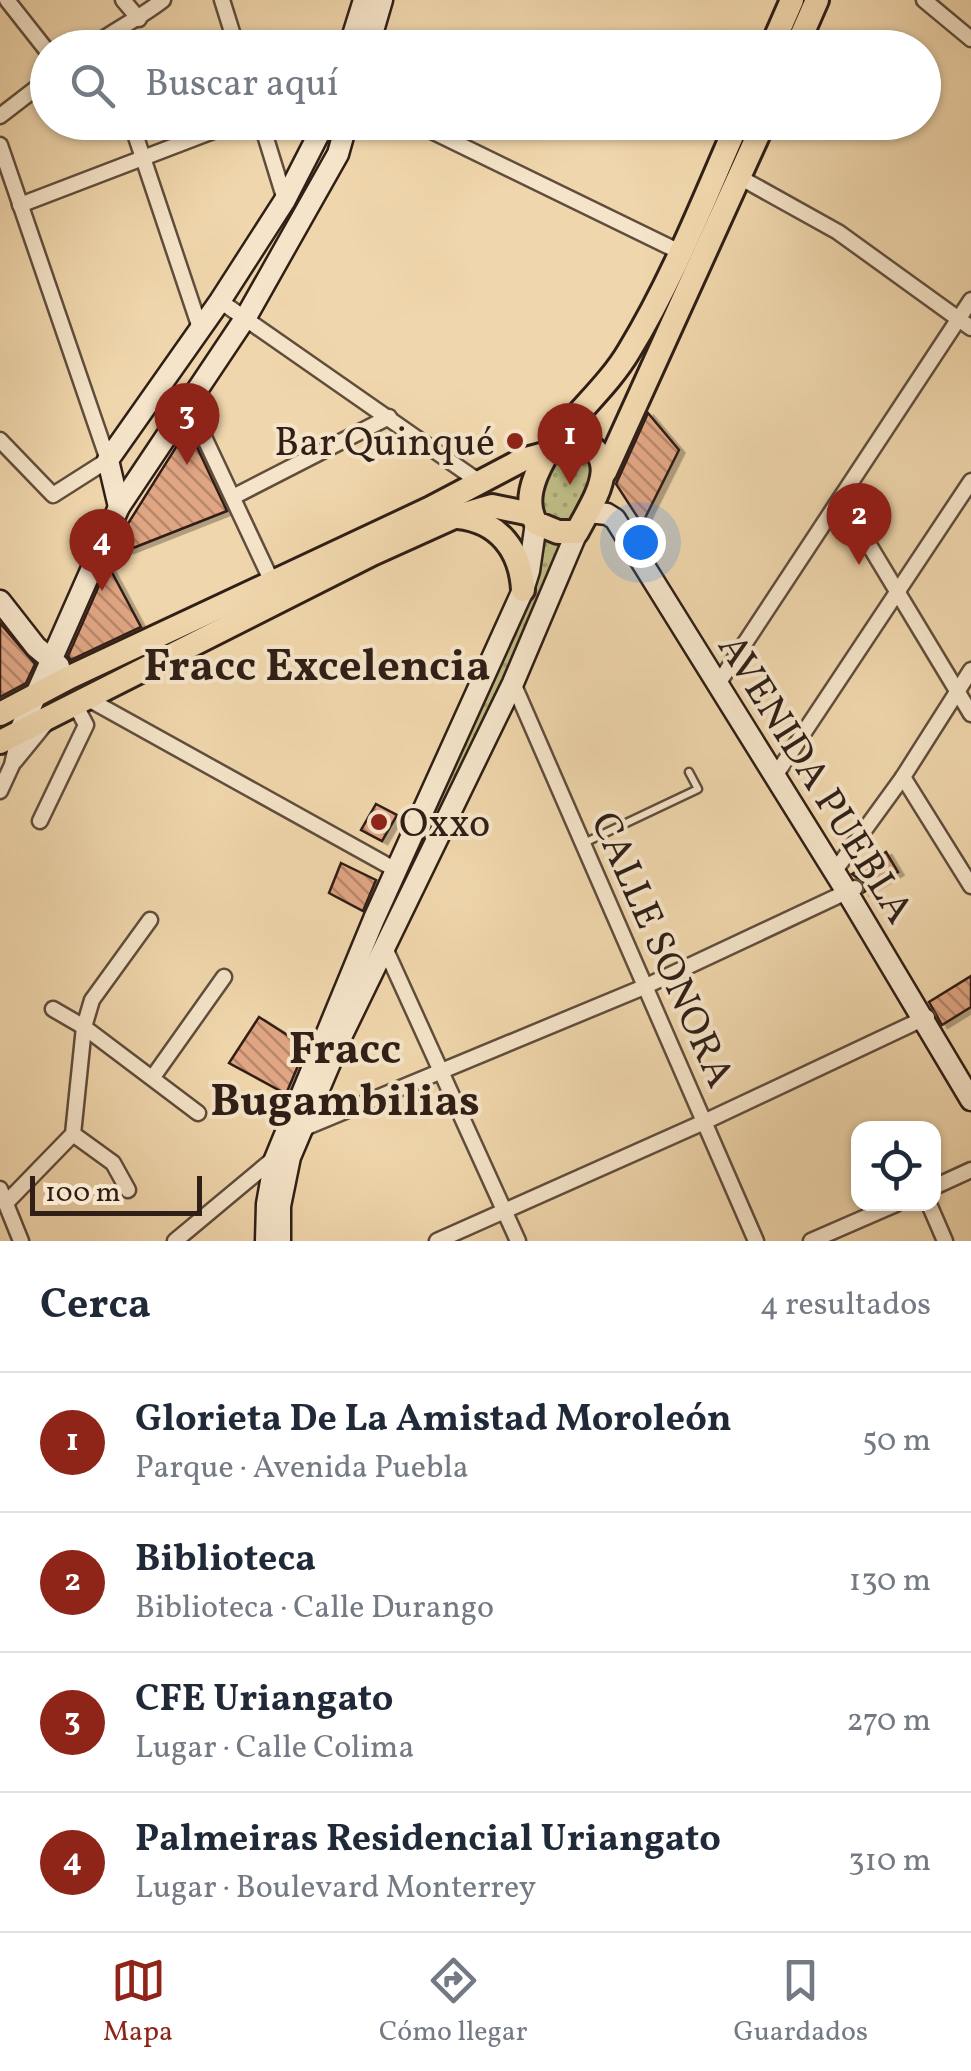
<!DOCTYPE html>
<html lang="es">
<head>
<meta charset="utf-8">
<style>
	body { margin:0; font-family:Vollkorn,serif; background:#f2f2f3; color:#1f2937 }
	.controls { position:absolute; right:30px; bottom:30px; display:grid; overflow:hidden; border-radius:20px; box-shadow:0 2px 8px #0004 }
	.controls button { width:90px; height:90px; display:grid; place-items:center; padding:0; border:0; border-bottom:2px solid #e0e1e3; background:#fff; color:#1f2937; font:50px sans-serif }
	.scale { position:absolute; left:30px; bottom:25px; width:172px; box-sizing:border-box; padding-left:10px; border:5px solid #301f17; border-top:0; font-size:28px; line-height:35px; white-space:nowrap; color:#301f17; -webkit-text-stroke:8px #f5e4c9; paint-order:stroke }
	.you { position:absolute; left:640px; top:542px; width:35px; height:35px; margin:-25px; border:8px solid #fff; border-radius:50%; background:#1a73e8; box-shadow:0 0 0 15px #1a73e833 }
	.badge { display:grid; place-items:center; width:65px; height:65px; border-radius:50%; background:#8f2418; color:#fff; font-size:32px; font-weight:700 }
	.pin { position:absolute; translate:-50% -82px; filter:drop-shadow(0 2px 5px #0008) }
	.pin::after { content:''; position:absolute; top:52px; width:35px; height:30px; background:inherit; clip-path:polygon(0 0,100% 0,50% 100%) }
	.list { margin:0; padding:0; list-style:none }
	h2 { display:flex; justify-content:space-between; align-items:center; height:130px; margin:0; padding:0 40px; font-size:42px }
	h2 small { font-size:32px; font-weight:400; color:#747a83 }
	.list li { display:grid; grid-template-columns:65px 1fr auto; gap:30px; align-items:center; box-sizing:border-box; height:140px; padding:0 40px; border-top:2px solid #e0e1e3 }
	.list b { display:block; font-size:38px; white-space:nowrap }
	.list p { margin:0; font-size:32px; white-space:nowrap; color:#747a83 }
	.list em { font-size:32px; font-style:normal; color:#747a83 }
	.icon { flex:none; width:55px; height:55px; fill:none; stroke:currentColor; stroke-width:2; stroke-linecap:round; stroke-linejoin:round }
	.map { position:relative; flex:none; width:971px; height:1241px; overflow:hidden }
	.search { position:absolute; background:#fff; box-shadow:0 2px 8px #0004; left:30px; right:30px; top:30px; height:110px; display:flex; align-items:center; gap:25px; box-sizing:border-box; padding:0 35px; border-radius:55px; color:#747a83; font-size:38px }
	.sheet { height:690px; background:#fff }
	nav { display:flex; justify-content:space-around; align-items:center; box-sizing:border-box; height:140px; border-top:2px solid #e0e1e3; background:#fff; font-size:28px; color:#747a83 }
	nav a { display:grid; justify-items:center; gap:5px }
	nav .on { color:#8f2418 }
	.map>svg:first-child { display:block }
	.park { fill:url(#park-dots); stroke:#786e4e; stroke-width:2.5 }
	.building { fill:url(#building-back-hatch); stroke:#301f17; stroke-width:2.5; filter:url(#shadow) }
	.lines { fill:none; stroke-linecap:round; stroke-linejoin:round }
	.lane-casing { stroke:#604d3c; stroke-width:11 }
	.street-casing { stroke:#604d3c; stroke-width:19 }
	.secondary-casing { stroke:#301f17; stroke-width:25 }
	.primary-casing { stroke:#301f17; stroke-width:28 }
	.lane { stroke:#f5e4c9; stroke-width:6 }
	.street { stroke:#f5e4c9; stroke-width:14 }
	.secondary { stroke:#f5e4c9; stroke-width:20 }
	.primary { stroke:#f0d6ac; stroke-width:22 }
	.poi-dot { fill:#8f2418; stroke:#f5e4c9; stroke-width:4 }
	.labels { text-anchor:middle; stroke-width:8; stroke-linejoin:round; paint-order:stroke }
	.poi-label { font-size:40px; fill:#301f17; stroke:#f5e4c9; text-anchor:end }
	.street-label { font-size:40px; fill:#301f17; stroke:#f5e4c9 }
	.quarter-label { font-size:45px; font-weight:bold; fill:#301f17; stroke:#f5e4c9 }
</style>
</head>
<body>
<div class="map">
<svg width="971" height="1241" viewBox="0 0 971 1241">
	<defs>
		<pattern id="park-dots" width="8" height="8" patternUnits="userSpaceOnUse" patternTransform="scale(2.5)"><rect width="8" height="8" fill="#bfbc86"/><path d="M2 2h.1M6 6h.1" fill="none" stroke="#a4a173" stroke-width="1.8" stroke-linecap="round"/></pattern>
		<pattern id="building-back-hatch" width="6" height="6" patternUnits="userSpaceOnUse" patternTransform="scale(2.5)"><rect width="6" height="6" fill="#e0a583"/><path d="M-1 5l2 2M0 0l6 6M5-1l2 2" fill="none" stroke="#b6866a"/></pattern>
		<filter id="shadow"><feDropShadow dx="5.5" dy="3" stdDeviation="0" flood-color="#0004"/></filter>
	</defs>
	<rect width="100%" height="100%" fill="#f0d6ac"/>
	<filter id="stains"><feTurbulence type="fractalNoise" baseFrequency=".002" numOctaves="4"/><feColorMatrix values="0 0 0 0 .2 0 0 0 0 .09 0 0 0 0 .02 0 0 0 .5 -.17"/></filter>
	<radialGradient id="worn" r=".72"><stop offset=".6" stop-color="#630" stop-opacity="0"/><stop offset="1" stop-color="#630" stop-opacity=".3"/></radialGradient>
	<g class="park">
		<path d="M575 441 602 466 569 523 544 518C538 487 548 460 575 441Z"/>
		<path d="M546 533 570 540 383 939 380 933 537 579Z"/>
	</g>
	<g class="building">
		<path d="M648 413 679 450 642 524 616 484Z"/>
		<path d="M188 428 227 511 128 550 118 544 124 530Z"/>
		<path d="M108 565 141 627 71 660 68 656Z"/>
		<path d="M0 623 35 664 26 683 0 697Z"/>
		<path d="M376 804 397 815 382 841 361 830Z"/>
		<path d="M886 852 898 872 864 892V883L852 874Z"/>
		<path d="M341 863 376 880 363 911 329 893Z"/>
		<path d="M971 976V1007L942 1025 929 1002Z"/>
		<path d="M259 1017 306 1047 286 1094 229 1063Z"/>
	</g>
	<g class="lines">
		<g class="lane-casing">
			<path id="lane" d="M584 843 698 789 689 772"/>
		</g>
		<g class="street-casing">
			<g id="street">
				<path d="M7 0 48 52"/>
				<path d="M123 0 139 19"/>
				<path d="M222 0 237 48"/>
				<path d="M924 0 971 39"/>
				<path d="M90 48C114 30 140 18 163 0"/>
				<path d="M0 116 48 79"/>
				<path d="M131 122 201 331"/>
				<path d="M261 122 285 200"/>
				<path d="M413 122 680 252"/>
				<path d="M0 145 108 460 53 495 0 440"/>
				<path d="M741 178 838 232 971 328"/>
				<path d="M20 205 237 122"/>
				<path d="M220 301 481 483"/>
				<path d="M189 405 274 586"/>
				<path d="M233 497 389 417"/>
				<path d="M842 500 971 714"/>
				<path d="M513 683 756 1241"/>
				<path d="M718 684 971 300"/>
				<path d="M90 700 396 870"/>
				<path d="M15 761 46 723"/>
				<path d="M775 776 971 481"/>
				<path d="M903 777 971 886"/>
				<path d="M0 791 12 765 19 733"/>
				<path d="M40 821 86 725 76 706"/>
				<path d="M834 872 903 777 971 670"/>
				<path d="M384 946 518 1241"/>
				<path d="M53 1009 84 1027 198 1113"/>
				<path d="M153 1077 224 977"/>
				<path d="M302 1129 644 987 855 888"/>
				<path d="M73 1134 113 1163 128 1190"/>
				<path d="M934 1187 971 1170"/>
				<path d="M0 1189 21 1241"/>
				<path d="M6 1203 73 1134 84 1027 92 1000 150 920"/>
				<path d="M929 1204 945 1241"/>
				<path d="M175 1241 277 1156"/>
				<path d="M437 1241 704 1122 927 1017"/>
				<path d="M811 1241 896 1204"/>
			</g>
		</g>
		<g class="secondary-casing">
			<g id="secondary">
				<path d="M349 48 364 0"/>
				<path d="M368 48 382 0"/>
				<path d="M119 507 108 460 220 301 285 200 325 122"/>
				<path d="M588 512 607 514 615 519 847 892 971 1100"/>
				<path d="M0 601 36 647 59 666"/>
				<path d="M19 733 119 507 246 317 338 154 347 122"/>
				<path d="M266 1241 267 1204 275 1159 374 919 523 590 529 571 536 523"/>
				<path d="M280 1241V1206L290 1157 341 1037 513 683 577 532"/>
			</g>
		</g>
		<g class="primary-casing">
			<g id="primary">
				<path d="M771 48 792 0"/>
				<path d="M796 48 817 0"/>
				<path d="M553 444 570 436C627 454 596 496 577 532H558L536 523C524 502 533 479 544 459 566 420 606 390 629 351 673 279 704 199 738 122"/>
				<path d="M605 472 764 122"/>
				<path d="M458 517C499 521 521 551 523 590"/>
				<path d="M0 714 70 677 431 508 522 460 548 453"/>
				<path d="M0 742 372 554 454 517 492 506 531 514"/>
			</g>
		</g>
		<use href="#lane" class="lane"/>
		<use href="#street" class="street"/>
		<use href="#secondary" class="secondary"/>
		<use href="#primary" class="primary"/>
	</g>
	<g class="poi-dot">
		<circle cx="515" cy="441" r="10"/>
		<circle cx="379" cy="822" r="10"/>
	</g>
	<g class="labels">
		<g class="poi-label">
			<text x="495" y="455">Bar Quinqué</text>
			<text x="399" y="836" text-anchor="start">Oxxo</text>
		</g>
		<g class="street-label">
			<text transform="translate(817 778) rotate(58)" y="14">AVENIDA PUEBLA</text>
			<text transform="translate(664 949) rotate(66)" y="14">CALLE SONORA</text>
		</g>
		<g class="quarter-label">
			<text x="317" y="680">Fracc Excelencia</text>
			<text x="345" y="1063">Fracc<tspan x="345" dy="52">Bugambilias</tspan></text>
		</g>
	</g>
	<rect width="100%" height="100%" filter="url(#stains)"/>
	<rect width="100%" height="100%" fill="url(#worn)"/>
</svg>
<div class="controls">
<button><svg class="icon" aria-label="locate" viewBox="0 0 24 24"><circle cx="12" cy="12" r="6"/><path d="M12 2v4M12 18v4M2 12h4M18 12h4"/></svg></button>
</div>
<div class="scale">100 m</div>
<div class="you"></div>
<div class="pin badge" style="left:570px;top:485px">1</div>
<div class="pin badge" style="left:859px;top:565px">2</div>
<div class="pin badge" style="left:187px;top:465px">3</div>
<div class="pin badge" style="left:102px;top:591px">4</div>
<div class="search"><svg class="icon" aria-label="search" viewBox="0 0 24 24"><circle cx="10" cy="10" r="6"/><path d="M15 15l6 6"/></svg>Buscar aquí</div>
</div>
<section class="sheet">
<h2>Cerca<small>4 resultados</small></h2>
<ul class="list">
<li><span class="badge">1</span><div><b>Glorieta De La Amistad Moroleón</b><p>Parque · Avenida Puebla</p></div><em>50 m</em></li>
<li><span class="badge">2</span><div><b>Biblioteca</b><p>Biblioteca · Calle Durango</p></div><em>130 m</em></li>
<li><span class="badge">3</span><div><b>CFE Uriangato</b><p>Lugar · Calle Colima</p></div><em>270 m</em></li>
<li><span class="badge">4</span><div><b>Palmeiras Residencial Uriangato</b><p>Lugar · Boulevard Monterrey</p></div><em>310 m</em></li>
</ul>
</section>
<nav>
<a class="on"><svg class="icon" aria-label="map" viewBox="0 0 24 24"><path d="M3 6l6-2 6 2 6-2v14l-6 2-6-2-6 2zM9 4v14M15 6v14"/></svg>Mapa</a>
<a><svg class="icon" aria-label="directions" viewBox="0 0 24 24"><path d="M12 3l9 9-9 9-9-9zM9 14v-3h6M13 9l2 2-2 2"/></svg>Cómo llegar</a>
<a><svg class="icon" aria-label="saved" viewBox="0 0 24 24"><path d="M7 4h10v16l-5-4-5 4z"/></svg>Guardados</a>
</nav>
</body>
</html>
